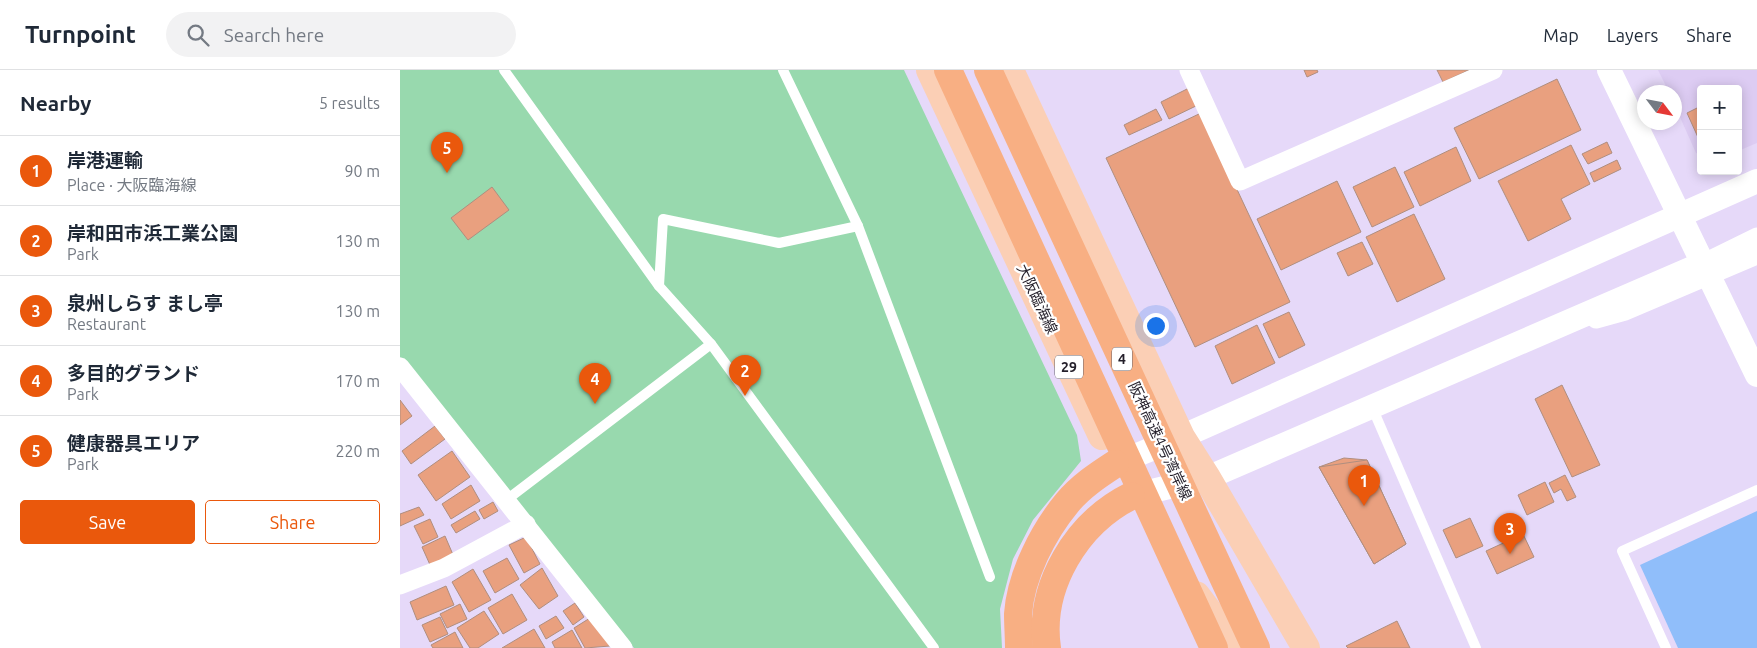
<!DOCTYPE html>
<html lang="en">
<head>
<meta charset="utf-8">
<style>
	body { margin:0; font-family:Ubuntu,"Noto Sans JP",sans-serif; background:#f2f2f3; color:#1f2937 }
	.controls { position:absolute; right:15px; top:15px; display:grid; overflow:hidden; border-radius:5px; box-shadow:0 2px 12px #0003 }
	.controls button { width:45px; height:45px; display:grid; place-items:center; padding:0; border:0; border-bottom:1px solid #e0e1e3; background:#fff; color:#1f2937; font:25px sans-serif }
	.compass { position:absolute; left:1237px; top:15px; width:45px; height:45px; border-radius:50%; background:#fff; box-shadow:0 2px 12px #0003; rotate:122deg }
	.you { position:absolute; left:755px; top:255px; width:18px; height:18px; margin:-12px; border:4px solid #fff; border-radius:50%; background:#1a73e8; box-shadow:0 0 0 8px #1a73e833 }
	.badge { display:grid; place-items:center; width:32px; height:32px; border-radius:50%; background:#ea580c; color:#fff; font-size:16px; font-weight:700 }
	.pin { position:absolute; translate:-50% -41px; filter:drop-shadow(0 1px 2px #0008) }
	.pin::after { content:''; position:absolute; top:26px; width:18px; height:15px; background:inherit; clip-path:polygon(0 0,100% 0,50% 100%) }
	.list { margin:0; padding:0; list-style:none }
	h2 { display:flex; justify-content:space-between; align-items:center; height:65px; margin:0; padding:0 20px; font-size:21px }
	h2 small { font-size:16px; font-weight:400; color:#747a83 }
	.list li { display:grid; grid-template-columns:32px 1fr auto; gap:15px; align-items:center; box-sizing:border-box; height:70px; padding:0 20px; border-top:1px solid #e0e1e3 }
	.list b { display:block; font-size:19px; white-space:nowrap }
	.list p { margin:0; font-size:16px; white-space:nowrap; color:#747a83 }
	.list em { font-size:16px; font-style:normal; color:#747a83 }
	.actions { display:flex; gap:10px; padding:15px 20px }
	.actions a { flex:1; padding:11px 0; border:1px solid #ea580c; border-radius:5px; text-align:center; font-size:18px; color:#ea580c }
	.actions .main { background:#ea580c; color:#fff }
	.icon { flex:none; width:28px; height:28px; fill:none; stroke:currentColor; stroke-width:2; stroke-linecap:round; stroke-linejoin:round }
	.map { position:relative; flex:none; width:1357px; height:578px; overflow:hidden }
	header { display:flex; align-items:center; gap:30px; box-sizing:border-box; height:70px; padding:0 25px; background:#fff; border-bottom:1px solid #e0e1e3 }
	header strong { font-size:24px }
	nav { display:flex; gap:28px; margin-inline-start:auto; font-size:18px }
	.search { width:350px; height:45px; background:#f2f2f3; display:flex; align-items:center; gap:12px; box-sizing:border-box; padding:0 18px; border-radius:28px; color:#747a83; font-size:19px }
	main { display:flex }
	aside { flex:1; background:#fff }
	.map>svg:first-child { display:block }
	.built { fill:#ddccf3 }
	.green { fill:#98d9ae }
	.water { fill:#90befa }
	.building { fill:#e9a07f; stroke:#af8e7f }
	.lines { fill:none; stroke-linecap:round; stroke-linejoin:round }
	.service { stroke:#fff; stroke-width:10 }
	.minor { stroke:#fff; stroke-width:19 }
	.tertiary { stroke:#fff; stroke-width:24 }
	.primary { stroke:#fbcfb5; stroke-width:28 }
	.motorway { stroke:#f8af83; stroke-width:28 }
	.labels { text-anchor:middle; stroke-width:4.5; stroke-linejoin:round; paint-order:stroke }
	.shield { fill:#fff; stroke:#66626a; stroke-width:1 }
	.shield-label { font-size:14px; font-weight:bold; fill:#241f2a }
	.street-label { font-size:15px; fill:#241f2a; stroke:#fff }
</style>
</head>
<body>
<header>
<strong>Turnpoint</strong>
<div class="search"><svg class="icon" aria-label="search" viewBox="0 0 24 24"><circle cx="10" cy="10" r="6"/><path d="M15 15l6 6"/></svg>Search here</div>
<nav><a>Map</a><a>Layers</a><a>Share</a></nav>
</header>
<main>
<aside>
<h2>Nearby<small>5 results</small></h2>
<ul class="list">
<li><span class="badge">1</span><div><b>岸港運輸</b><p>Place · 大阪臨海線</p></div><em>90 m</em></li>
<li><span class="badge">2</span><div><b>岸和田市浜工業公園</b><p>Park</p></div><em>130 m</em></li>
<li><span class="badge">3</span><div><b>泉州しらす まし亭</b><p>Restaurant</p></div><em>130 m</em></li>
<li><span class="badge">4</span><div><b>多目的グランド</b><p>Park</p></div><em>170 m</em></li>
<li><span class="badge">5</span><div><b>健康器具エリア</b><p>Park</p></div><em>220 m</em></li>
</ul>
<div class="actions"><a class="main">Save</a><a>Share</a></div>
</aside>
<div class="map">
<svg width="1357" height="578" viewBox="0 0 1357 578">
	<rect width="100%" height="100%" fill="#e6d9f9"/>
	<path class="built" d="M1258 0H1357V73L1338 81V19H1301V85L1296 83 1275 36 1274 22H1269Z"/>
	<path class="green" d="M0 0H504L677 365 681 391 633 450 613 489 600 539 602 578H234L106 422 0 287Z"/>
	<path class="water" d="M1357 441V578H1278L1240 495Z"/>
	<g class="building">
		<path d="M904 0H917L918 2 907 7Z"/>
		<path d="M1037 0H1069L1043 12Z"/>
		<path d="M1157 9 1181 60 1079 109 1054 58Z"/>
		<path d="M789 18 798 35 769 49 761 32Z"/>
		<path d="M1301 36V74L1287 43Z"/>
		<path d="M756 39 762 50 729 65 724 55Z"/>
		<path d="M801 43 890 232 795 277 706 88Z"/>
		<path d="M1207 72 1212 83 1188 94 1182 84Z"/>
		<path d="M1171 75 1190 114 1161 129 1171 149 1128 171 1098 111Z"/>
		<path d="M1056 77 1071 111 1020 136 1004 102Z"/>
		<path d="M1217 90 1221 99 1194 112 1190 103Z"/>
		<path d="M995 97 1014 137 972 157 953 117Z"/>
		<path d="M937 111 961 162 881 200 857 149Z"/>
		<path d="M92 117 109 140 68 170 51 148Z"/>
		<path d="M1014 144 1045 209 997 232 966 167Z"/>
		<path d="M962 172 973 194 948 206 937 183Z"/>
		<path d="M889 242 905 275 879 288 863 254Z"/>
		<path d="M857 255 875 293 832 314 815 276Z"/>
		<path d="M1162 315 1200 395 1172 407 1135 329Z"/>
		<path d="M0 330 12 346 0 355Z"/>
		<path d="M35 356 45 369 11 394 2 381Z"/>
		<path d="M52 381 70 407 36 431 18 405Z"/>
		<path d="M944 388 967 390 1006 474 974 494 919 397Z"/>
		<path d="M967 390 1006 474 974 494 919 397Z"/>
		<path d="M1165 405 1176 427 1167 431 1161 419 1154 423 1149 413Z"/>
		<path d="M1145 412 1154 432 1127 445 1118 425Z"/>
		<path d="M71 415 80 431 51 449 42 434Z"/>
		<path d="M93 432 98 441 84 449 79 440Z"/>
		<path d="M19 437 24 445 0 456V444Z"/>
		<path d="M75 441 80 449 56 463 51 455Z"/>
		<path d="M1070 448 1083 476 1056 488 1043 460Z"/>
		<path d="M30 449 38 467 23 474 14 456Z"/>
		<path d="M1123 464 1134 487 1097 504 1086 481Z"/>
		<path d="M45 466 54 487 31 497 22 477Z"/>
		<path d="M126 467 140 494 124 503 109 475Z"/>
		<path d="M107 488 119 509 95 523 83 501Z"/>
		<path d="M142 498 158 526 139 539 120 515Z"/>
		<path d="M73 499 91 530 69 542 52 512Z"/>
		<path d="M46 516 54 535 17 550 10 532Z"/>
		<path d="M112 524 127 550 103 564 88 538Z"/>
		<path d="M175 533 184 547 173 555 163 541Z"/>
		<path d="M60 534 67 549 47 558 40 544Z"/>
		<path d="M84 541 99 564 78 578H70L57 558Z"/>
		<path d="M156 546 164 558 146 569 139 556Z"/>
		<path d="M40 547 48 564 30 572 22 555Z"/>
		<path d="M190 548 210 576 185 578 174 558Z"/>
		<path d="M997 551 1010 578H948L946 576Z"/>
		<path d="M134 559 145 578H102Z"/>
		<path d="M172 560 182 578H155L152 572Z"/>
		<path d="M55 562 63 578H33L31 575Z"/>
	</g>
	<g class="lines">
		<g class="service">
			<path d="M104 0 259 216 311 274 534 578"/>
			<path d="M383 0 458 156 590 507"/>
			<path d="M259 216 263 149 379 173 458 156"/>
			<path d="M972 337 1076 578"/>
			<path d="M105 431 311 274"/>
			<path d="M1266 578 1222 481 1357 420"/>
		</g>
		<g class="minor">
			<path d="M789 0 840 111 1093 0"/>
			<path d="M1304 193 1357 167"/>
			<path d="M1196 249 1225 241 1357 185"/>
			<path d="M0 297 223 578"/>
			<path d="M0 515 44 498 126 454"/>
		</g>
		<g class="tertiary">
			<path d="M1209 0 1357 305"/>
			<path d="M715 394 781 367 1357 111"/>
			<path d="M731 426 807 408 1304 193"/>
		</g>
		<g class="primary">
			<path d="M530 0 702 366"/>
			<path d="M610 0 781 367 807 408 906 578"/>
			<path d="M796 525 836 578"/>
		</g>
		<g class="motorway">
			<path d="M548 0 814 578"/>
			<path d="M588 0 856 578"/>
			<path d="M619 578C619 567 618 555 618 544 621 505 643 462 667 433 680 417 698 405 715 394"/>
			<path d="M647 578C638 516 677 453 731 426"/>
		</g>
	</g>
	<g class="labels">
		<g class="shield">
			<rect x="712" y="277.5" width="20" height="23" rx="4"/>
			<rect x="655" y="285.5" width="28" height="23" rx="4"/>
		</g>
		<g class="shield-label">
			<text x="722" y="294">4</text>
			<text x="669" y="302">29</text>
		</g>
		<g class="street-label">
			<text transform="translate(637 229) rotate(65)" y="5">大阪臨海線</text>
			<text transform="translate(760 371) rotate(65)" y="5">阪神高速4号湾岸線</text>
		</g>
	</g>
</svg>
<div class="controls">
<button>+</button>
<button>−</button>
</div>
<svg class="compass" viewBox="-18 -18 36 36"><path d="M0-13l5 13h-10z" fill="#e53935"/><path d="M0 13l5-13h-10z" fill="#747a83"/></svg>
<div class="you"></div>
<div class="pin badge" style="left:964px;top:436px">1</div>
<div class="pin badge" style="left:345px;top:326px">2</div>
<div class="pin badge" style="left:1110px;top:484px">3</div>
<div class="pin badge" style="left:195px;top:334px">4</div>
<div class="pin badge" style="left:47px;top:103px">5</div>
</div>
</main>
</body>
</html>
